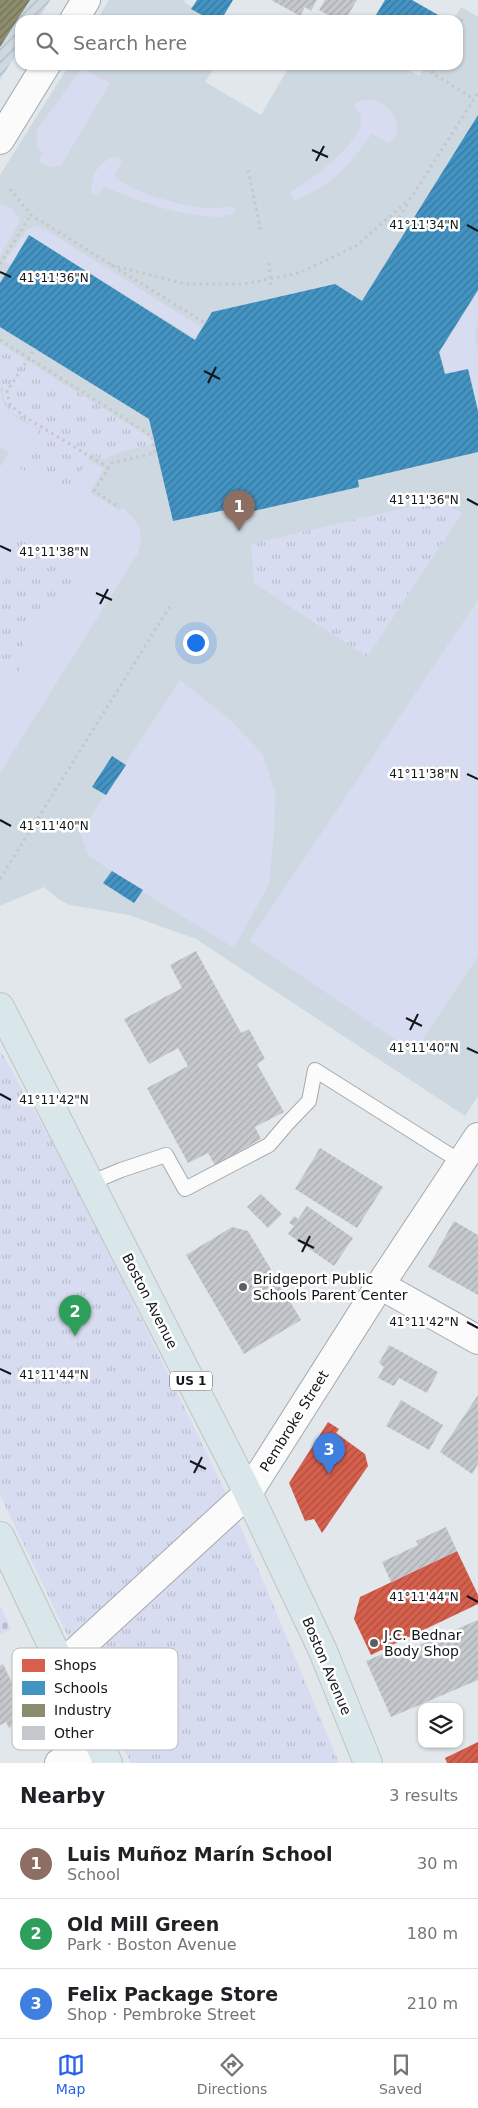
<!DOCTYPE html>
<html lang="en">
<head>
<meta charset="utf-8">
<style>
	body { margin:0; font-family:"DejaVu Sans",sans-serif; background:#f6f6f6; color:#202124 }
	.controls { position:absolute; right:15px; bottom:15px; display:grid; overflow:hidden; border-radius:10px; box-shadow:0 1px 4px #0004 }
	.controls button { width:45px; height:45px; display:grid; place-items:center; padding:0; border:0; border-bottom:1px solid #e0e0e0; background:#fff; color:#202124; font:25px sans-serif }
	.you { position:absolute; left:195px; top:642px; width:18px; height:18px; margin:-12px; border:4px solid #fff; border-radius:50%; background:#1a73e8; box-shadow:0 0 0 8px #1a73e833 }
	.badge { display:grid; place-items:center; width:32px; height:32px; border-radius:50%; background:#2563eb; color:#fff; font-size:16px; font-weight:700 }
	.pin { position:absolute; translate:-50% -41px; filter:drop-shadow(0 1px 2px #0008) }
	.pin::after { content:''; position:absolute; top:26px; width:18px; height:15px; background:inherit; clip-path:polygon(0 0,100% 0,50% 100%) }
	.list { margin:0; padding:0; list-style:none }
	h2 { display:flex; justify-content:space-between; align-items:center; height:65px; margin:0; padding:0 20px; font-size:21px }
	h2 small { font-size:16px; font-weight:400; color:#757577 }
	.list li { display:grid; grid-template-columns:32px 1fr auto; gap:15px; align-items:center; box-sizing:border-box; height:70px; padding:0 20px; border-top:1px solid #e0e0e0 }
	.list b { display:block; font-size:19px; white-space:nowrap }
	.list p { margin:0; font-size:16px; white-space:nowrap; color:#757577 }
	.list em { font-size:16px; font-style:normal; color:#757577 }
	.icon { flex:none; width:28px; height:28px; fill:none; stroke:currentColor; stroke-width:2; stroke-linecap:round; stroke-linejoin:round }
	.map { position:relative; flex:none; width:478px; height:1763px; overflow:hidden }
	.search { position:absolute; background:#fff; box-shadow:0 1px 4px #0004; left:15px; right:15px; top:15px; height:55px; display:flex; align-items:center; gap:12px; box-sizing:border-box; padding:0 18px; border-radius:15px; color:#757577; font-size:19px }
	.sheet { height:275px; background:#fff }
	nav { display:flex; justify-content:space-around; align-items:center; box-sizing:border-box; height:70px; border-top:1px solid #e0e0e0; background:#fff; font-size:14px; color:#757577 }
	nav a { display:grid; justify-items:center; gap:2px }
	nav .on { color:#2563eb }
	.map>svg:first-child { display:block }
	.built { fill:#cdd8e0 }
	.industrial { fill:url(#industrial-furrows) }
	.grass { fill:#d8dcf0 }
	.cemetery { fill:url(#cemetery-stones) }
	.park { fill:url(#park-tufts) }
	.shops { fill:url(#shops-hatch) }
	.schools { fill:url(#schools-hatch) }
	.industry { fill:url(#industry-hatch) }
	.building { fill:url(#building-hatch) }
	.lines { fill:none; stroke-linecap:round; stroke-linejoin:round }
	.service-casing { stroke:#a5a9ac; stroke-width:16 }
	.minor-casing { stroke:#a5a9ac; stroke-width:30 }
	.tertiary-casing { stroke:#a5a9ac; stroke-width:30 }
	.primary-casing { stroke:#c1c3c5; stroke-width:30 }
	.path { stroke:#c6c7c9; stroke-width:3; stroke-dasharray:2.5 4; stroke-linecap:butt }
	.service { stroke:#fbfbfc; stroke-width:14 }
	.minor { stroke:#fbfbfc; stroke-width:28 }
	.tertiary { stroke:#fbfbfc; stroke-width:28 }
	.primary { stroke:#d9e7ea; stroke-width:28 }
	.ticks { fill:none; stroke:#121618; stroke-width:2 }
	.poi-dot { fill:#5b5f62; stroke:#fff; stroke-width:2 }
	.labels { text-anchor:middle; stroke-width:5; stroke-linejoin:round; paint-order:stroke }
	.shield { fill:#fff; stroke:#595c5d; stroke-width:1 }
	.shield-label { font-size:12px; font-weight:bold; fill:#121618 }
	.poi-label { font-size:14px; fill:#121618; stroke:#fff; text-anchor:start }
	.street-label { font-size:14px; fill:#121618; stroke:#fff }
	.key { fill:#fff; stroke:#b8b9ba; stroke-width:1 }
	.key-label { font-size:14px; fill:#121618 }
	.ticks-label { font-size:12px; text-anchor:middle; fill:#121618; stroke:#fff; stroke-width:5; stroke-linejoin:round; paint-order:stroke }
</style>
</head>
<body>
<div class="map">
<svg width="478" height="1763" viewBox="0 0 478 1763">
	<defs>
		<pattern id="industrial-furrows" width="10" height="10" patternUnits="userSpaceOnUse" patternTransform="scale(1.25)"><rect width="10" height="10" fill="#cdd8e0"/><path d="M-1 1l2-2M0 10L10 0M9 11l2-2" fill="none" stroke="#afb9bf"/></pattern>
		<pattern id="cemetery-stones" width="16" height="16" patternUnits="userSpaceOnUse" patternTransform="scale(1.25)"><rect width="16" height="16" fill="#d8dcf0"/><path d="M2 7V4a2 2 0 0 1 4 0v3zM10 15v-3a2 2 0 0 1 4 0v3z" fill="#b8bccd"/></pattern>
		<pattern id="park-tufts" width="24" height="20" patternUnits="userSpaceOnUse" patternTransform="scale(1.25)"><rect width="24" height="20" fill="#d8dcf0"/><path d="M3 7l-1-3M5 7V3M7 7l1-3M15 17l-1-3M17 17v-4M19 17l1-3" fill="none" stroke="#b8bccd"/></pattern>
		<pattern id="shops-hatch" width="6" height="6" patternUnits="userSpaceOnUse" patternTransform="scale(1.25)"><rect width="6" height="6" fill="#d6604d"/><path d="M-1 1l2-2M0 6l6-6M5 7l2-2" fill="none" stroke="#ac4e3f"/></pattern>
		<pattern id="schools-hatch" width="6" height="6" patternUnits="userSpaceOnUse" patternTransform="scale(1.25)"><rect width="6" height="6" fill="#4393c3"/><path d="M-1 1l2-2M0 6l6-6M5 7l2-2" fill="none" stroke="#37779d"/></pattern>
		<pattern id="industry-hatch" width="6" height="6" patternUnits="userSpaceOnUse" patternTransform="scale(1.25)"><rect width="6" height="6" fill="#8c8c6e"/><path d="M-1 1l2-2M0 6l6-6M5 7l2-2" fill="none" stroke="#717159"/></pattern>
		<pattern id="building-hatch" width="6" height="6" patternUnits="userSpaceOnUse" patternTransform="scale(1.25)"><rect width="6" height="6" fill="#c5c9cd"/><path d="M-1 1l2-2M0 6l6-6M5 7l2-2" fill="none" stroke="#a8acaf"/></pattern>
	</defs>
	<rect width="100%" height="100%" fill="#e2e7ec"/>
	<g class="built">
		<path d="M109 0H185L184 2 215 20H97Z"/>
		<path d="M461 7 478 17V1096L465 1116 196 939 129 915 70 905 58 899 44 887 0 906V175L69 65H216L205 82 261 115 290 65H401L419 76 426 65H458V20H453Z"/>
	</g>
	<path class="industrial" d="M0 0H50L38 20H20V48L0 80Z"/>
	<g class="grass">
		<path d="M82 68 110 83 61 166C53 169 46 165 38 161L43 153 38 150 36 131Z"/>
		<path d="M373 100C391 105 402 120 395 139L388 143 372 134C347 166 334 186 294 200L290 193C311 179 365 143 361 115L354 106C358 99 366 100 373 100Z"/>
		<path d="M113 157 120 158 122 162 114 175C128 192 174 203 196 207 208 209 222 207 235 207L234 214 226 215 223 217C178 217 146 203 104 187L98 196 92 194C89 177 98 163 113 157Z"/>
		<path d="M2 204C12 207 16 212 20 221L0 256V205Z"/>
		<path d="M37 226 43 228 201 327 195 338 30 236 11 266 4 262 27 230Z"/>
		<path d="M478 291V319L475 336 478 353V407L469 369 446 373 440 352Z"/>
		<path d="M2 390C0 413 23 421 40 430L19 467 67 495 88 459 104 469 90 492 120 511 122 507C137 519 146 533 138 553L0 773V467L9 453 0 447V394Z"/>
		<path d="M478 600V956L414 1052 249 941Z"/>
		<path d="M180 680 227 717 263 754 275 793 274 834 269 884 234 948 141 891 89 856 80 833Z"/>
	</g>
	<path class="cemetery" d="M0 1605 11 1629 0 1635Z"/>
	<g class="park">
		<path d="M0 344 152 439 153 443C140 449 113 451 105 460L91 453 67 495 18 467 40 430C18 415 2 415 3 385L0 389Z"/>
		<path d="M439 500 462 513 367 657 254 583 251 544Z"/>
		<path d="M26 536 33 545 36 555 56 568 59 572 69 573 82 581 80 589C53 597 30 619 23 647 21 657 21 667 18 677L9 678 0 660V589L12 558 17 537Z"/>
		<path d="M0 1050 72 1177 228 1497 339 1763H131L92 1687 0 1495Z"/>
	</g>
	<g class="shops">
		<path d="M328 1422 339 1429 336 1433 365 1454 368 1466 322 1533 314 1519 305 1521 289 1483Z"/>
		<path d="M457 1551 478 1595V1604L371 1655 354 1619 360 1597Z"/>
		<path d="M478 1742V1763H447L445 1758Z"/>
	</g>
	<g class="schools">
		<path d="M197 0H233L221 20H211L191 9Z"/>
		<path d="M385 0H412L447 20H373Z"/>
		<path d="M478 115V290L439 352 445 374 468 369 478 411V452L358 480 359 487 245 513 244 506 173 521 149 419 0 327V283L29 235 195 340 212 312 335 284 362 301Z"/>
		<path d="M112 756 126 765 106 795 92 787Z"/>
		<path d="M112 871 143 890 134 903 103 883Z"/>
	</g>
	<path class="industry" d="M0 0H30L0 47Z"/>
	<g class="building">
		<path d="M271 0H317L311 11 305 7 300 16Z"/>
		<path d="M325 0H357L345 20H337L319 10Z"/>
		<path d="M196 951 241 1033 249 1029 265 1059 257 1064 284 1112 255 1127 261 1139 215 1165 208 1153 188 1163 147 1088 188 1066 178 1048 149 1064 124 1019 182 988 170 965Z"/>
		<path d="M320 1148 383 1187 357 1228 295 1189Z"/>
		<path d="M261 1194 282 1214 268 1228 247 1207Z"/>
		<path d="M307 1206 353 1238 334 1266 288 1234 294 1226 289 1223 294 1216 298 1219Z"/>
		<path d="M454 1221 478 1235V1295L428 1267Z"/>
		<path d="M232 1227 248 1231 301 1320 244 1354 186 1255Z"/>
		<path d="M389 1345 438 1372 427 1393 399 1378 394 1386 378 1378 384 1367 379 1363Z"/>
		<path d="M478 1395V1464L472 1474 440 1452Z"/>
		<path d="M401 1400 443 1425 429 1450 386 1426Z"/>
		<path d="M446 1527 457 1551 391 1582 382 1562 418 1545 416 1541Z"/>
		<path d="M478 1620V1680L391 1717 366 1661 385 1653 389 1658Z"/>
		<path d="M3 1664 29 1718 9 1728 6 1722 0 1725V1666Z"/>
	</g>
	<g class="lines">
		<g class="service-casing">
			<path id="service" d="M90 1183 121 1170 166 1155 185 1189 269 1145 286 1125 309 1101 315 1070 461 1162"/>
		</g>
		<g class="minor-casing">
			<g id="minor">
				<path d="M380 1285 478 1340"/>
				<path d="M59 1763 98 1744"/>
			</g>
		</g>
		<g class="tertiary-casing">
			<g id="tertiary">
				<path d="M74 20 86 0"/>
				<path d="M0 140 46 65"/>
				<path d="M62 1664 248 1493 380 1285 478 1137"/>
			</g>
		</g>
		<g class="primary-casing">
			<g id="primary">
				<path d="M0 1007 248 1493 323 1651 368 1763"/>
				<path d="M0 1536 108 1763"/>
			</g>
		</g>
		<g class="path">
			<path d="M458 27 463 18"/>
			<path d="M436 65 432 73 474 99"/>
			<path d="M248 170 261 231"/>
			<path d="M10 189 31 215 205 323"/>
			<path d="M393 229 409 201"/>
			<path d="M269 263 271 285"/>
			<path d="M0 264 31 215"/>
			<path d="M111 265 186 284H244L299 273 356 246 411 198 478 93"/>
			<path d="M0 340 29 358 35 348"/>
			<path d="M109 468 25 417 10 405 7 391 29 358 152 436 155 453 112 463 94 491 119 507"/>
			<path d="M0 879 172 603"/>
		</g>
		<use href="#service" class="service"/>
		<use href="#minor" class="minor"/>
		<use href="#tertiary" class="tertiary"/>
		<use href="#primary" class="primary"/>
	</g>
	<path class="ticks" d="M312 150 328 157M316 161 324 146M467 225 478 231M0 272 11 277M204 371 220 379M208 383 216 367M467 499 478 505M0 546 11 551M96 593 112 600M100 604 108 589M467 774 478 779M0 820 11 826M406 1018 422 1026M410 1030 418 1014M467 1048 478 1053M0 1094 11 1100M298 1240 314 1248M302 1252 310 1236M467 1322 478 1328M0 1369 11 1374M190 1461 206 1469M194 1473 202 1457M467 1596 478 1602"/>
	<g class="poi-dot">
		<circle cx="243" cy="1287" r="5"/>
		<circle cx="374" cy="1643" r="5"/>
	</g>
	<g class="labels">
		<rect class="shield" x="170" y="1371.5" width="42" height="19" rx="4"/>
		<g class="shield-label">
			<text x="191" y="1385">US 1</text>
		</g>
		<g class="poi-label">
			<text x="253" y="1284">Bridgeport Public<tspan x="253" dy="16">Schools Parent Center</tspan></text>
			<text x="384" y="1640">J.C. Bednar<tspan x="384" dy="16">Body Shop</tspan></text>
		</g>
		<g class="street-label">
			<text transform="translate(150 1301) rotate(63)" y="5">Boston Avenue</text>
			<text transform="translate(294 1421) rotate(-58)" y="5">Pembroke Street</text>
			<text transform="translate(327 1666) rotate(67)" y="5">Boston Avenue</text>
		</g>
	</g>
	<rect x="12" y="1648" width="166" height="102" rx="8" class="key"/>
	<rect x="22" y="1659" width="23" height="13" fill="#d6604d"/>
	<rect x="22" y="1681" width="23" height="14" fill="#4393c3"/>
	<rect x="22" y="1704" width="23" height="13" fill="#8c8c6e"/>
	<rect x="22" y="1726" width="23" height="14" fill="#c5c9cd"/>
	<g class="key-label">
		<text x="54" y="1670">Shops</text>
		<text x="54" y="1693">Schools</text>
		<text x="54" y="1715">Industry</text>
		<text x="54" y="1738">Other</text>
	</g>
	<g class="ticks-label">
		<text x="424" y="229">41°11'34"N</text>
		<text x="54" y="282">41°11'36"N</text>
		<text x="424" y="504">41°11'36"N</text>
		<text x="54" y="556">41°11'38"N</text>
		<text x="424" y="778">41°11'38"N</text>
		<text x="54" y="830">41°11'40"N</text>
		<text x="424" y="1052">41°11'40"N</text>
		<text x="54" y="1104">41°11'42"N</text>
		<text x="424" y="1326">41°11'42"N</text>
		<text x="54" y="1379">41°11'44"N</text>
		<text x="424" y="1601">41°11'44"N</text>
	</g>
</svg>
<div class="controls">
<button><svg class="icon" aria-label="layers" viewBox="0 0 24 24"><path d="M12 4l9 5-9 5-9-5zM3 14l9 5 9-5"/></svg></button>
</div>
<div class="you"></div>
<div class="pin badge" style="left:239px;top:531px;background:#8d6e63">1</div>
<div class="pin badge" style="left:75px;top:1336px;background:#2e9e5b">2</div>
<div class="pin badge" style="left:329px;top:1474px;background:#3f7fe0">3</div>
<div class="search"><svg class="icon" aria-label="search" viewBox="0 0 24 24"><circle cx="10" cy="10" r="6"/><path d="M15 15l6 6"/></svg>Search here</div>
</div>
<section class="sheet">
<h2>Nearby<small>3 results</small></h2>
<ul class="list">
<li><span class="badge" style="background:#8d6e63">1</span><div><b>Luis Muñoz Marín School</b><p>School</p></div><em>30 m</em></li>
<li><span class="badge" style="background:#2e9e5b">2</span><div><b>Old Mill Green</b><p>Park · Boston Avenue</p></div><em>180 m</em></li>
<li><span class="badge" style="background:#3f7fe0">3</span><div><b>Felix Package Store</b><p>Shop · Pembroke Street</p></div><em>210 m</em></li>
</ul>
</section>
<nav>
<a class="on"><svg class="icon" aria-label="map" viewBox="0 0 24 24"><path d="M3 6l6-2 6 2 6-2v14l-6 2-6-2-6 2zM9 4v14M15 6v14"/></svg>Map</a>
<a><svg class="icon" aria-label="directions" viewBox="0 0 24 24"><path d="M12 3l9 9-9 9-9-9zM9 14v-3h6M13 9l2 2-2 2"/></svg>Directions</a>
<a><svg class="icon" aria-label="saved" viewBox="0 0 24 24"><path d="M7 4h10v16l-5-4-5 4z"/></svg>Saved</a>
</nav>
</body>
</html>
